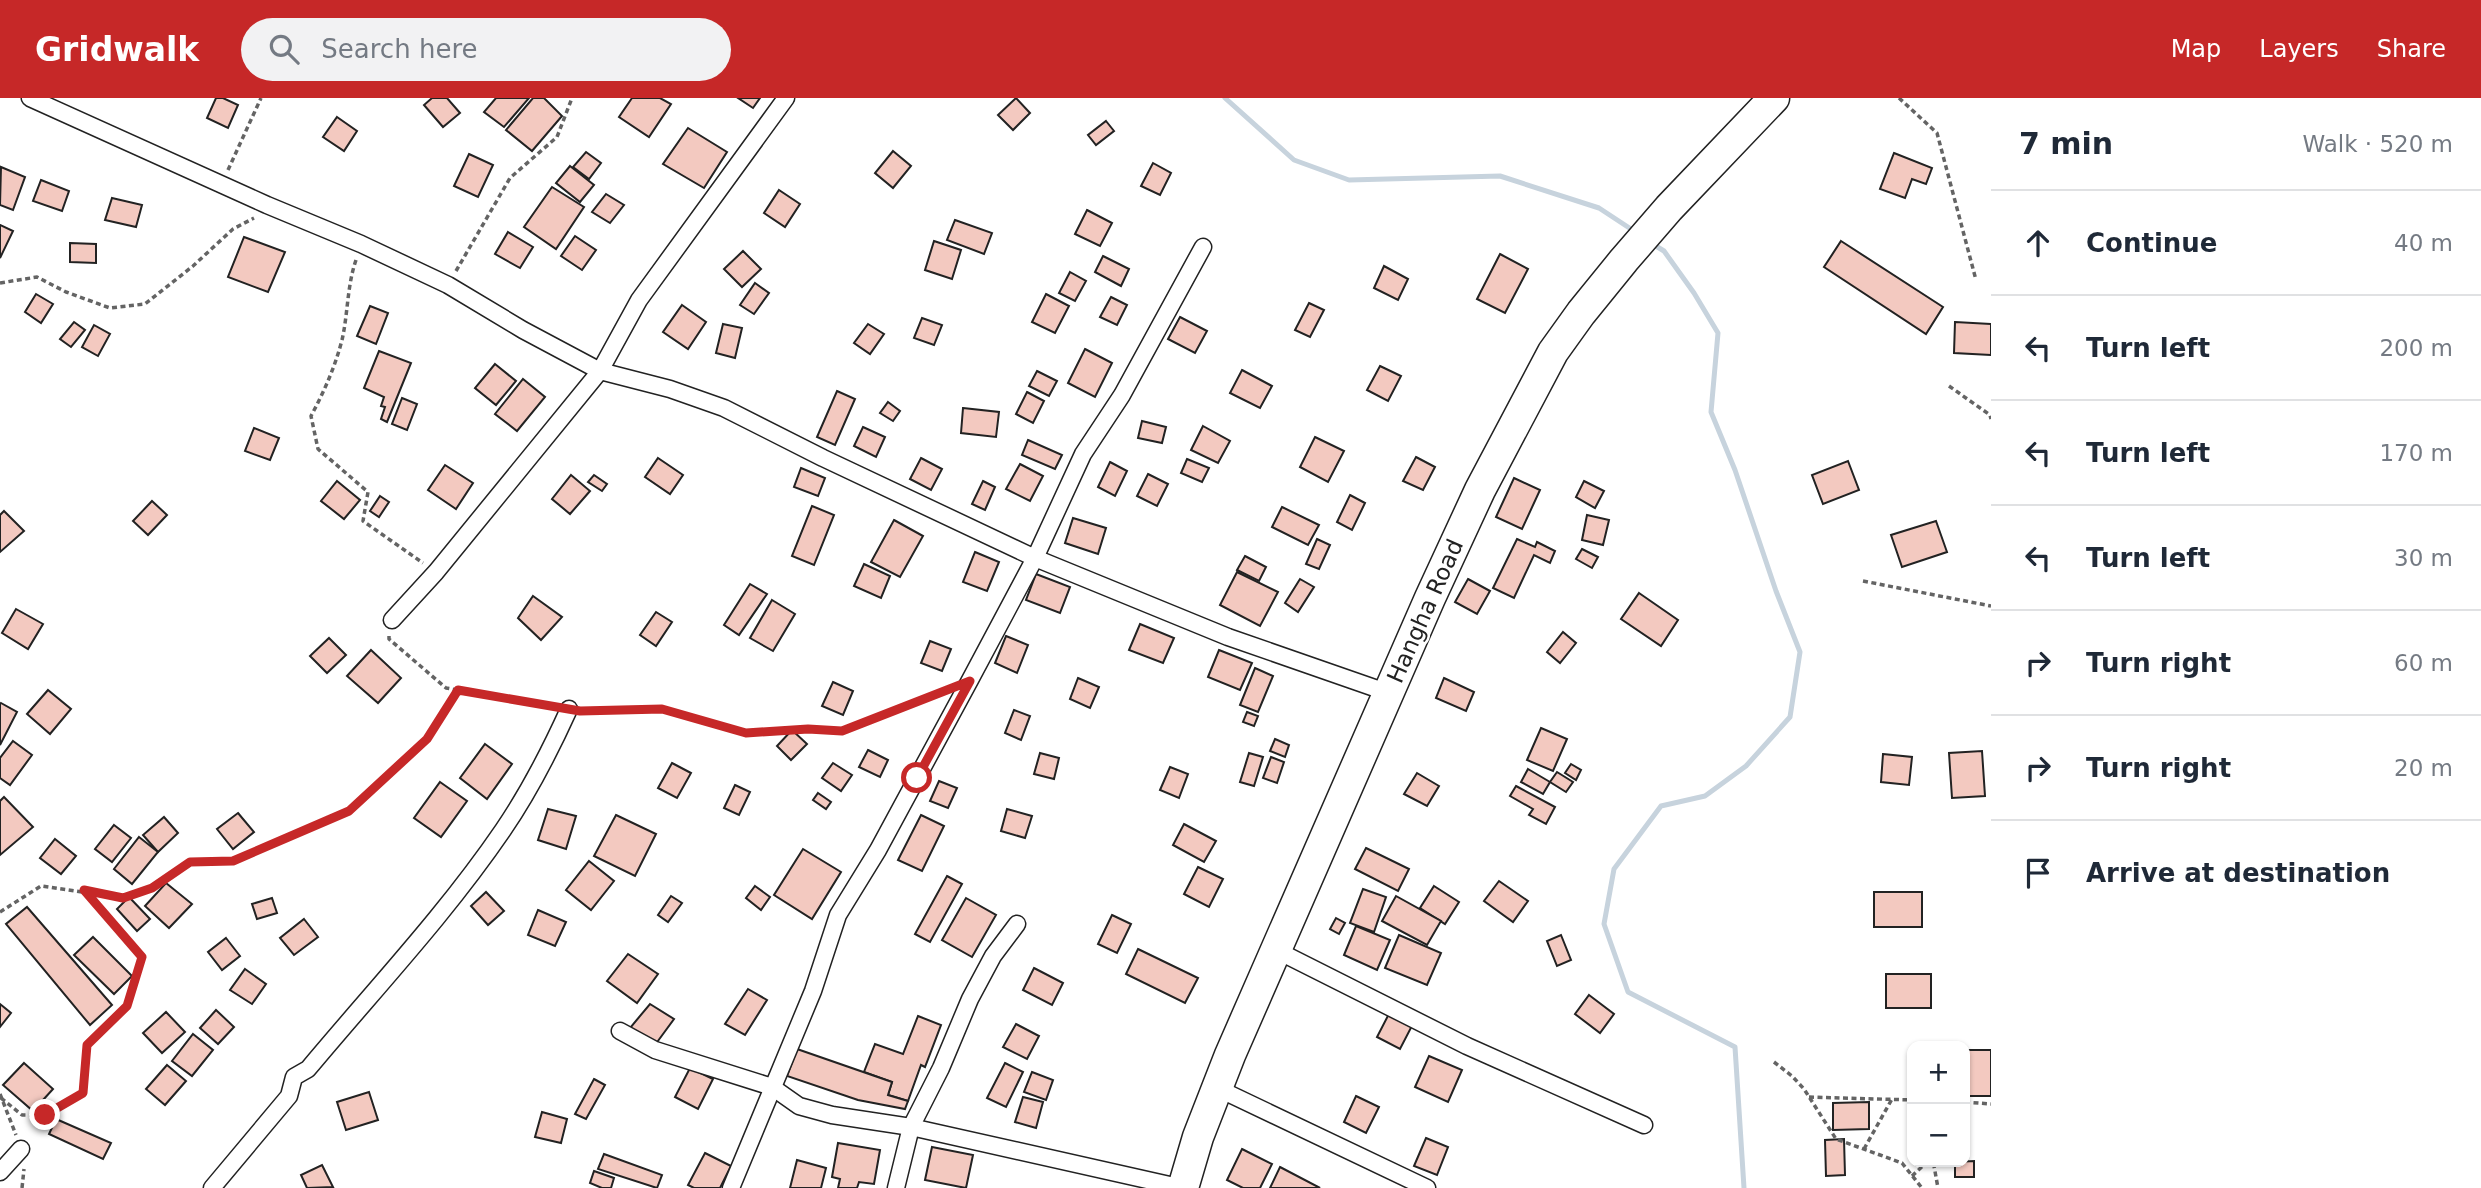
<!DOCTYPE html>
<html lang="en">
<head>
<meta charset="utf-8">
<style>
	body { margin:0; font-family:"DejaVu Sans",sans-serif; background:#f2f2f3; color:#1f2937 }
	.controls { position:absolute; right:21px; bottom:21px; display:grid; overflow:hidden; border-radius:14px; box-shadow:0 2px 5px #0004 }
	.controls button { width:63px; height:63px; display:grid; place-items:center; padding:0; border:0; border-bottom:2px solid #e0e1e3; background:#fff; color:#1f2937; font:35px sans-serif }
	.stop { position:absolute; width:21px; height:21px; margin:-16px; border:5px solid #c62828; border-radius:50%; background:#fff }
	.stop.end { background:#c62828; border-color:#fff; box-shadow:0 2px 7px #0008 }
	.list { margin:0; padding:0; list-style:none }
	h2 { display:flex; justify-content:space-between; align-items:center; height:91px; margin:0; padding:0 28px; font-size:30px }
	h2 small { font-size:23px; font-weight:400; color:#747a83 }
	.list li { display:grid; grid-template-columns:46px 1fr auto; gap:21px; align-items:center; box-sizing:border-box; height:105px; padding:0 28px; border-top:2px solid #e0e1e3 }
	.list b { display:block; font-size:26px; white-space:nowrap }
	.list em { font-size:23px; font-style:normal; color:#747a83 }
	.icon { flex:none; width:38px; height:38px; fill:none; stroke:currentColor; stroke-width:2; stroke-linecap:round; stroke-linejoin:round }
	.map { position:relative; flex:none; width:1991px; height:1090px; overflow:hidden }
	header { display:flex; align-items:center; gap:42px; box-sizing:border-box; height:98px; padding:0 35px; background:#c62828; color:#fff }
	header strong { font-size:33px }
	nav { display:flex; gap:38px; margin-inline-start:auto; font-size:24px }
	.search { width:490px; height:63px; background:#f2f2f3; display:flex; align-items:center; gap:18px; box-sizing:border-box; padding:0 24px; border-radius:38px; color:#747a83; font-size:26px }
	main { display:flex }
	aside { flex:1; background:#fff }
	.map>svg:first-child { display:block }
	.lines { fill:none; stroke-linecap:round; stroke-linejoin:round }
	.stream { stroke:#c7d3dd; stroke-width:5 }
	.building { fill:#f3c9c0; stroke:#222; stroke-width:2 }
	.street-casing { stroke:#222; stroke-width:19 }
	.highway-casing { stroke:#222; stroke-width:33 }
	.path { stroke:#646464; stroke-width:3.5; stroke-dasharray:5 3.5; stroke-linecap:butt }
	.street { stroke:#fff; stroke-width:16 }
	.highway { stroke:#fff; stroke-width:30 }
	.route { stroke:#c62828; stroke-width:9 }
	.labels { text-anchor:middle; stroke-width:5; stroke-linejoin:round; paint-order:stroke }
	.street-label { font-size:23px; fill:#222; stroke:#fff }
</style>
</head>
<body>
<header>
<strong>Gridwalk</strong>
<div class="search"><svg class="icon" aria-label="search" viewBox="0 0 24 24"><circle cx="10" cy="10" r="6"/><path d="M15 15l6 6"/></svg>Search here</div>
<nav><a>Map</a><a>Layers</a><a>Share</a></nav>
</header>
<main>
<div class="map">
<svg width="1991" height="1090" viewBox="0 0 1991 1090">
	<rect width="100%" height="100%" fill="#fff"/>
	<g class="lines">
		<g class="stream">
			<path d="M1225 0 1294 62 1349 82 1500 78 1599 110 1637 135"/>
			<path d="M1651 145 1664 153 1694 195 1718 235 1711 314 1735 372 1776 493 1800 554 1790 619 1746 668 1705 698 1661 708 1614 771 1604 826 1628 894 1735 949 1744 1090"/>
		</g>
	</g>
	<g class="building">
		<path d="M216 0H223L238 7 228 30 207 20Z"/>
		<path d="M432 0H447L460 15 443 29 424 7Z"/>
		<path d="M496 0H529L504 29 484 14Z"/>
		<path d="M533 0H544L562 18 532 53 506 32Z"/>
		<path d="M632 0H660L671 6 649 39 619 19Z"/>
		<path d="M738 0H760L753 10Z"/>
		<path d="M1016 0 1030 15 1013 32 998 17Z"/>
		<path d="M337 19 357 33 344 53 323 39Z"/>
		<path d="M1106 23 1114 33 1096 47 1088 37Z"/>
		<path d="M688 30 727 54 704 90 663 66Z"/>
		<path d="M893 53 911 68 893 90 875 75Z"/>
		<path d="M586 54 601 65 589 81 573 69Z"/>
		<path d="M1894 55 1932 70 1926 86 1912 81 1905 100 1880 91Z"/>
		<path d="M469 56 493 67 478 99 454 88Z"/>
		<path d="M1153 65 1171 75 1160 97 1141 88Z"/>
		<path d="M570 68 594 87 580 104 556 85Z"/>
		<path d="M1 69 25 79 13 112 0 107Z"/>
		<path d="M41 82 69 93 62 113 33 103Z"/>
		<path d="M552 89 584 109 556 151 524 129Z"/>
		<path d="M779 92 800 106 785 129 764 115Z"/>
		<path d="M606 96 624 107 610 125 592 114Z"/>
		<path d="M112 100 142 107 136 129 105 122Z"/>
		<path d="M1087 112 1112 125 1100 148 1075 136Z"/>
		<path d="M955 122 992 135 984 156 947 142Z"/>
		<path d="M0 127 13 133 0 160Z"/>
		<path d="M508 134 533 149 520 170 495 156Z"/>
		<path d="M575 138 596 152 582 172 561 158Z"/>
		<path d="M244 139 285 154 268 194 228 179Z"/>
		<path d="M934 143 961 152 952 181 925 172Z"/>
		<path d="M1841 143 1943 209 1926 236 1824 169Z"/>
		<path d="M70 145 96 146V165L70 164Z"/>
		<path d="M743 153 761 171 742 189 724 171Z"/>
		<path d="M1500 156 1528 171 1505 215 1477 201Z"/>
		<path d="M1103 158 1129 171 1121 188 1095 174Z"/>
		<path d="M1384 168 1408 181 1398 202 1374 190Z"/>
		<path d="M1070 174 1086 183 1075 203 1059 195Z"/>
		<path d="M755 185 769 195 754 216 740 207Z"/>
		<path d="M36 196 53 206 41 225 25 214Z"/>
		<path d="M1046 196 1069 208 1055 235 1032 224Z"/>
		<path d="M1111 199 1127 207 1117 227 1100 219Z"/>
		<path d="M1309 205 1324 212 1310 239 1295 232Z"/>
		<path d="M682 207 706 224 688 251 663 234Z"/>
		<path d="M370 208 388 215 376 246 357 238Z"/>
		<path d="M1180 219 1207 233 1195 255 1168 241Z"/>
		<path d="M922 220 942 227 934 247 914 240Z"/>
		<path d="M74 224 85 232 71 249 60 241Z"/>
		<path d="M1955 224 1991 226V257L1954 255Z"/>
		<path d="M723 226 742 230 735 260 716 255Z"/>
		<path d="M868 226 884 236 870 256 854 245Z"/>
		<path d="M94 227 110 236 98 258 82 249Z"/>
		<path d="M1085 251 1112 265 1095 299 1068 285Z"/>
		<path d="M379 253 411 265 387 324 381 321 385 309 381 308 384 299 364 290Z"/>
		<path d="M495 266 516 283 496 307 475 290Z"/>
		<path d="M1380 268 1401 278 1388 303 1367 292Z"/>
		<path d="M1242 272 1272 288 1260 310 1230 295Z"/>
		<path d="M1037 273 1057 283 1049 298 1029 288Z"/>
		<path d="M523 281 545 299 517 333 495 316Z"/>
		<path d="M837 293 855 301 835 347 817 339Z"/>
		<path d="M1027 294 1044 303 1033 325 1016 316Z"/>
		<path d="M402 300 417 306 407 332 392 326Z"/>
		<path d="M888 304 900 313 893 323 880 315Z"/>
		<path d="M963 310 999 314 996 339 961 335Z"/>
		<path d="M1142 323 1166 329 1162 345 1138 340Z"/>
		<path d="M1203 328 1230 343 1218 365 1191 352Z"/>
		<path d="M863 329 885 339 876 359 854 348Z"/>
		<path d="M254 330 279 340 270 362 245 353Z"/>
		<path d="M1315 339 1344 353 1328 384 1300 369Z"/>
		<path d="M1028 342 1062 357 1055 371 1022 357Z"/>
		<path d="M1416 359 1435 369 1423 392 1403 383Z"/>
		<path d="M658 360 683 377 670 396 645 379Z"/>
		<path d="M921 360 942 371 931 392 910 381Z"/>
		<path d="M1187 361 1209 370 1202 384 1181 375Z"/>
		<path d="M1848 363 1859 392 1823 406 1812 377Z"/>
		<path d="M1110 364 1127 373 1115 398 1098 389Z"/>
		<path d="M1020 366 1043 378 1030 403 1006 391Z"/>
		<path d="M445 367 473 385 456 411 428 392Z"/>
		<path d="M801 370 825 380 818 398 794 389Z"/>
		<path d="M1148 376 1168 386 1157 408 1137 398Z"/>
		<path d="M571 377 590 393 570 416 552 401Z"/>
		<path d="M594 377 607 386 602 393 588 384Z"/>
		<path d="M1514 380 1540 392 1522 431 1496 419Z"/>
		<path d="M337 383 360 402 344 421 321 403Z"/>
		<path d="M983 383 995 389 985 412 972 406Z"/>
		<path d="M1584 383 1604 393 1595 410 1576 399Z"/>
		<path d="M1350 397 1365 405 1352 432 1337 424Z"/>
		<path d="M380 398 389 404 379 419 370 413Z"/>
		<path d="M152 403 167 417 148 437 133 423Z"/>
		<path d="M812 408 834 417 814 467 792 458Z"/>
		<path d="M1282 409 1319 427 1308 447 1272 429Z"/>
		<path d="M4 413 24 433 0 454V417Z"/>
		<path d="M1587 417 1609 422 1603 447 1582 442Z"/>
		<path d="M1073 420 1106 430 1098 456 1065 445Z"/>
		<path d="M894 422 923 438 900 479 871 464Z"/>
		<path d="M1936 423 1947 454 1902 469 1891 437Z"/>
		<path d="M1317 441 1330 447 1319 471 1306 466Z"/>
		<path d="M1517 441 1535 449 1537 444 1555 453 1550 465 1534 457 1514 500 1493 490Z"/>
		<path d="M1582 451 1598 459 1592 470 1576 461Z"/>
		<path d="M975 454 999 464 987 493 963 484Z"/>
		<path d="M1245 458 1266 469 1259 483 1237 472Z"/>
		<path d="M864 466 890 478 881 500 854 488Z"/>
		<path d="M1237 474 1278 494 1260 528 1220 507Z"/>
		<path d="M1036 476 1070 489 1060 515 1026 502Z"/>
		<path d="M1300 481 1314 489 1298 514 1285 505Z"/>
		<path d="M1468 481 1490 493 1477 516 1455 504Z"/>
		<path d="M750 486 767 496 739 537 724 527Z"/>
		<path d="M1639 495 1678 522 1661 548 1621 521Z"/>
		<path d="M533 498 562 519 541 542 518 520Z"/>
		<path d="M772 502 795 516 773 553 750 540Z"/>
		<path d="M16 511 43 526 28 551 2 535Z"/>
		<path d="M656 514 672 524 656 548 640 537Z"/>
		<path d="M1140 526 1174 540 1163 565 1129 552Z"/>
		<path d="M1563 534 1576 545 1560 565 1547 554Z"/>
		<path d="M1006 538 1028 547 1017 575 995 565Z"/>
		<path d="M329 540 346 557 327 575 310 558Z"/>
		<path d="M930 543 951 551 942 573 921 565Z"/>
		<path d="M371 552 401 580 378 605 347 578Z"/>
		<path d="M1219 552 1252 565 1240 592 1208 579Z"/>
		<path d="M1255 570 1273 578 1258 614 1240 607Z"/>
		<path d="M1078 580 1099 589 1090 610 1070 601Z"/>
		<path d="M1444 580 1474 594 1466 613 1436 600Z"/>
		<path d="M833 584 853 593 843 617 822 608Z"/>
		<path d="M48 592 71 611 50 636 27 616Z"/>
		<path d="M1 605 17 614 0 647V606Z"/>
		<path d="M1014 612 1030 618 1021 642 1005 635Z"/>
		<path d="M1247 614 1258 618 1254 628 1243 624Z"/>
		<path d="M1541 630 1567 641 1553 673 1527 662Z"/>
		<path d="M792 632 807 646 791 662 777 648Z"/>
		<path d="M1275 641 1289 647 1285 659 1270 653Z"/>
		<path d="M13 643 32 657 10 687 0 680V660Z"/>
		<path d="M485 646 512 666 487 701 460 680Z"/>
		<path d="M868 652 888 662 880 679 859 669Z"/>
		<path d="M1982 653 1985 698 1952 700 1949 655Z"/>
		<path d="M1040 655 1059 660 1054 681 1034 676Z"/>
		<path d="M1249 655 1263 659 1254 688 1240 684Z"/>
		<path d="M1883 656 1912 659 1909 687 1881 684Z"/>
		<path d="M1271 659 1284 664 1277 685 1263 680Z"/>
		<path d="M672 665 691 675 677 700 658 690Z"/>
		<path d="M833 665 852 677 841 693 822 680Z"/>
		<path d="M1571 666 1581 672 1576 682 1565 675Z"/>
		<path d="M1170 669 1188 676 1179 700 1160 692Z"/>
		<path d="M1528 671 1550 684 1543 696 1521 684Z"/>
		<path d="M1557 674 1573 684 1566 694 1550 684Z"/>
		<path d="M1417 675 1439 688 1427 708 1404 696Z"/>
		<path d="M939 683 957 690 948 710 930 703Z"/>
		<path d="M440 684 467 703 441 739 414 720Z"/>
		<path d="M735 687 750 694 739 717 724 710Z"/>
		<path d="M1516 688 1555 709 1546 726 1529 717 1533 711 1510 698Z"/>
		<path d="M818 695 831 704 826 711 813 702Z"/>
		<path d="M4 699 33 729 0 757V703Z"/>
		<path d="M548 711 576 718 566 751 538 742Z"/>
		<path d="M1007 711 1032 718 1025 740 1001 733Z"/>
		<path d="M238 715 254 734 233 751 217 731Z"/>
		<path d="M616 717 656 736 635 778 594 758Z"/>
		<path d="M921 717 944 728 922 773 898 762Z"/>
		<path d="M164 719 178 735 158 754 143 737Z"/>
		<path d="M1184 726 1216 743 1204 764 1173 747Z"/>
		<path d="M114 727 131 740 112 764 95 751Z"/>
		<path d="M139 739 158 754 132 786 114 771Z"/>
		<path d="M55 741 76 758 61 776 40 760Z"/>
		<path d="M1366 750 1409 771 1398 793 1355 771Z"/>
		<path d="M803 751 841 774 812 821 774 797Z"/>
		<path d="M589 763 614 783 591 812 566 792Z"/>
		<path d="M1198 769 1223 781 1209 809 1184 796Z"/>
		<path d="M947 778 962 786 930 844 915 836Z"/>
		<path d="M1499 783 1528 803 1513 824 1484 803Z"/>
		<path d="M166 785 192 806 169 830 145 808Z"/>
		<path d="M755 788 770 799 761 812 746 800Z"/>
		<path d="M1434 788 1459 804 1445 826 1420 810Z"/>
		<path d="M1363 791 1386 799 1374 834 1350 825Z"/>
		<path d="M486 794 504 813 488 827 471 808Z"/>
		<rect x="1874" y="794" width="48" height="35"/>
		<path d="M671 798 682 805 668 824 658 817Z"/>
		<path d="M1396 798 1441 823 1427 847 1382 823Z"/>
		<path d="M129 799 150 821 137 833 117 811Z"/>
		<path d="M272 800 277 815 257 821 252 806Z"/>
		<path d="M966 800 996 817 972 859 942 842Z"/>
		<path d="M27 809 112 907 90 927 6 826Z"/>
		<path d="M538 812 566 824 555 848 528 837Z"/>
		<path d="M1112 817 1131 826 1117 855 1098 846Z"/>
		<path d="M1336 820 1345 825 1339 836 1330 831Z"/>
		<path d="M304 821 318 839 294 857 280 840Z"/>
		<path d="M1356 828 1390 842 1377 872 1344 857Z"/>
		<path d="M1399 837 1441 855 1427 887 1385 870Z"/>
		<path d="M1561 837 1571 862 1557 868 1547 843Z"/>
		<path d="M93 839 132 878 114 896 74 857Z"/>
		<path d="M226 840 240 858 222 872 208 854Z"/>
		<path d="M1138 851 1198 880 1185 905 1126 876Z"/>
		<path d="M628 856 658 876 637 905 607 883Z"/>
		<path d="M1034 870 1063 885 1052 907 1023 892Z"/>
		<path d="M245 871 266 886 252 906 230 892Z"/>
		<rect x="1886" y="876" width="45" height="34"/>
		<path d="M748 891 767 902 745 937 725 926Z"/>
		<path d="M1589 897 1614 916 1600 935 1575 916Z"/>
		<path d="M0 906 11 915 0 929Z"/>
		<path d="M650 906 674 921 655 947 630 930Z"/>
		<path d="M1392 910 1415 922 1400 951 1377 939Z"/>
		<path d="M216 912 234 929 218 946 200 930Z"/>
		<path d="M166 914 185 934 162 955 143 935Z"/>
		<path d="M918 918 941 927 925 969 921 967 908 1003 888 997 892 984 864 974 875 946 903 956Z"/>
		<path d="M1016 926 1039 938 1027 961 1003 949Z"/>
		<path d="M193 936 213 952 192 978 172 963Z"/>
		<path d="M797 951 892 984 888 997 908 1003 905 1011 858 1002 787 978Z"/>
		<rect x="1965" y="952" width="26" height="46"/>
		<path d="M1429 958 1462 972 1448 1004 1415 989Z"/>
		<path d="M24 965 53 991 33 1013 3 987Z"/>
		<path d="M1005 965 1023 974 1006 1009 987 1000Z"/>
		<path d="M167 967 186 983 165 1007 146 991Z"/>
		<path d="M690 970 713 981 698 1011 675 999Z"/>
		<path d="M1032 974 1053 982 1046 1002 1024 994Z"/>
		<path d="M594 981 605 987 586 1021 575 1016Z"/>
		<path d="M369 994 378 1022 346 1032 337 1004Z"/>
		<path d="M1356 998 1379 1009 1366 1035 1344 1024Z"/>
		<path d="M1023 999 1043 1004 1036 1030 1015 1024Z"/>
		<path d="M1869 1004V1031L1833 1032V1005Z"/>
		<path d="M542 1014 567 1021 561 1045 535 1039Z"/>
		<path d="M56 1021 111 1045 103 1061 49 1036Z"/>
		<path d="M1426 1040 1448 1049 1437 1077 1414 1068Z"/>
		<path d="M1844 1041 1845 1077 1826 1078 1825 1042Z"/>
		<path d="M838 1045 880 1052 874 1086 859 1084 857 1090H838L840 1081 832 1079Z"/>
		<path d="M932 1049 973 1057 966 1090 925 1082Z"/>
		<path d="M1242 1051 1272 1066 1260 1090H1243L1227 1082Z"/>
		<path d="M705 1055 731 1068 720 1090H694L688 1087Z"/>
		<path d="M604 1056 662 1077 657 1090 598 1071Z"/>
		<path d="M797 1062 826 1070 821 1090H790Z"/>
		<path d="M1974 1063V1079H1955V1064Z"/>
		<path d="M322 1067 333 1089 307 1090 301 1077Z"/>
		<path d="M1280 1069 1320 1090H1270Z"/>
		<path d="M594 1073 614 1080 611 1090H602L590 1085Z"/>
	</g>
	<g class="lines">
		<g class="street-casing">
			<g id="street">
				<path d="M30 0 267 107 361 146 448 187 523 232 600 273 670 291 724 310 823 360 1035 460 1228 539 1389 595"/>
				<path d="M392 522 436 474 600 273 639 202 786 0"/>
				<path d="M1276 852 1467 948 1644 1027"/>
				<path d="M620 933 655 952 772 989 799 1008 832 1017 911 1029 1183 1090"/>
				<path d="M1217 990 1427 1090"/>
				<path d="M0 1074 21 1051"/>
				<path d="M212 1090 289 998 294 979 308 971C373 893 445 817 503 732 529 694 550 653 569 611"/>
				<path d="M731 1090 813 893 838 817 878 752 970 582 1035 460 1083 356 1122 297 1203 149"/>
				<path d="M896 1090 911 1029 941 970 970 901 993 858 1017 826"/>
			</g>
		</g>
		<g class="highway-casing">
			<path id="highway" d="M1183 1090 1198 1039 1230 957 1430 500 1480 392 1553 254 1581 215 1624 162 1669 110 1774 0"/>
		</g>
		<g class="path">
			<path d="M1899 0 1937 35 1976 182"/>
			<path d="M228 72 261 0"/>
			<path d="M356 162C347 188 348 216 342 242 335 269 324 294 311 318L318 351 368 394 363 423 423 465"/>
			<path d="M456 173 510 80 557 39 572 0"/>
			<path d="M0 185 37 179 66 194 110 210 145 206 193 168 233 131 254 120"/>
			<path d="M1949 288 1990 317 1991 321"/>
			<path d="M1863 483 1991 508"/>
			<path d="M389 538V541L446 590 555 609"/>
			<path d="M583 613 662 611 746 635 808 631 842 633 945 592"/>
			<path d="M0 814 41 788 123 800 152 791 190 764 233 763 349 713 427 641 458 592"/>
			<path d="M1774 964 1792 978 1804 991 1836 1041 1902 1065 1922 1090"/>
			<path d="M0 996 16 1037"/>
			<path d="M1809 999 1912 1002"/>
			<path d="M1 1000 22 1017H45L83 995 87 947 127 908 142 859 86 794"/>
			<path d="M1965 1004 1991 1006"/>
			<path d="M1864 1051 1892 1001"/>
			<path d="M1912 1078 1926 1065H1931L1934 1068 1938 1090"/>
			<path d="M22 1090 24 1071"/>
		</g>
		<use href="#street" class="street"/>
		<use href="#highway" class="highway"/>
	</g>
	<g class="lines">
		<path class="route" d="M45 1017 83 995 87 947 127 908 142 859 84 792 123 800 152 790 190 764 233 763 349 713 427 641 458 592 580 613 662 611 746 635 808 631 842 633 970 583 917 680"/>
	</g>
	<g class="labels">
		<g class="street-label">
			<text transform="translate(1425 513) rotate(-66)" y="8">Hangha Road</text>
		</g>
	</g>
</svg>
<div class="controls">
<button>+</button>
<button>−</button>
</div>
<div class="stop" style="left:917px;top:680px"></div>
<div class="stop end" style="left:45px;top:1017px"></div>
</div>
<aside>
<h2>7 min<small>Walk · 520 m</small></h2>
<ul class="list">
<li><svg class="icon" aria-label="ahead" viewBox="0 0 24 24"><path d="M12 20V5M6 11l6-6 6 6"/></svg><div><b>Continue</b></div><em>40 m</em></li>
<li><svg class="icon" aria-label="left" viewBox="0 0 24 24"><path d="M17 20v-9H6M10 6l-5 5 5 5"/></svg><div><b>Turn left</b></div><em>200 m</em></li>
<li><svg class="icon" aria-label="left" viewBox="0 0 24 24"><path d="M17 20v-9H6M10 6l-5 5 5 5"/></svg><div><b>Turn left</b></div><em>170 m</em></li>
<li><svg class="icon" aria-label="left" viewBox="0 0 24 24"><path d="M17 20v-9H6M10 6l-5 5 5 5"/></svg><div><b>Turn left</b></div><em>30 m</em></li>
<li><svg class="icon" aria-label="right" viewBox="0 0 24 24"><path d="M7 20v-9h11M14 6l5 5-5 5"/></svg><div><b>Turn right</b></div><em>60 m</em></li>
<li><svg class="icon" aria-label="right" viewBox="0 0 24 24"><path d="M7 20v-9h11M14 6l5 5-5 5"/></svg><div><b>Turn right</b></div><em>20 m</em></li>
<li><svg class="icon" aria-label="arrive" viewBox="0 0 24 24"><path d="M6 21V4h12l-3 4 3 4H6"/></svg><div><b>Arrive at destination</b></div></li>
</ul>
</aside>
</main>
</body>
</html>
